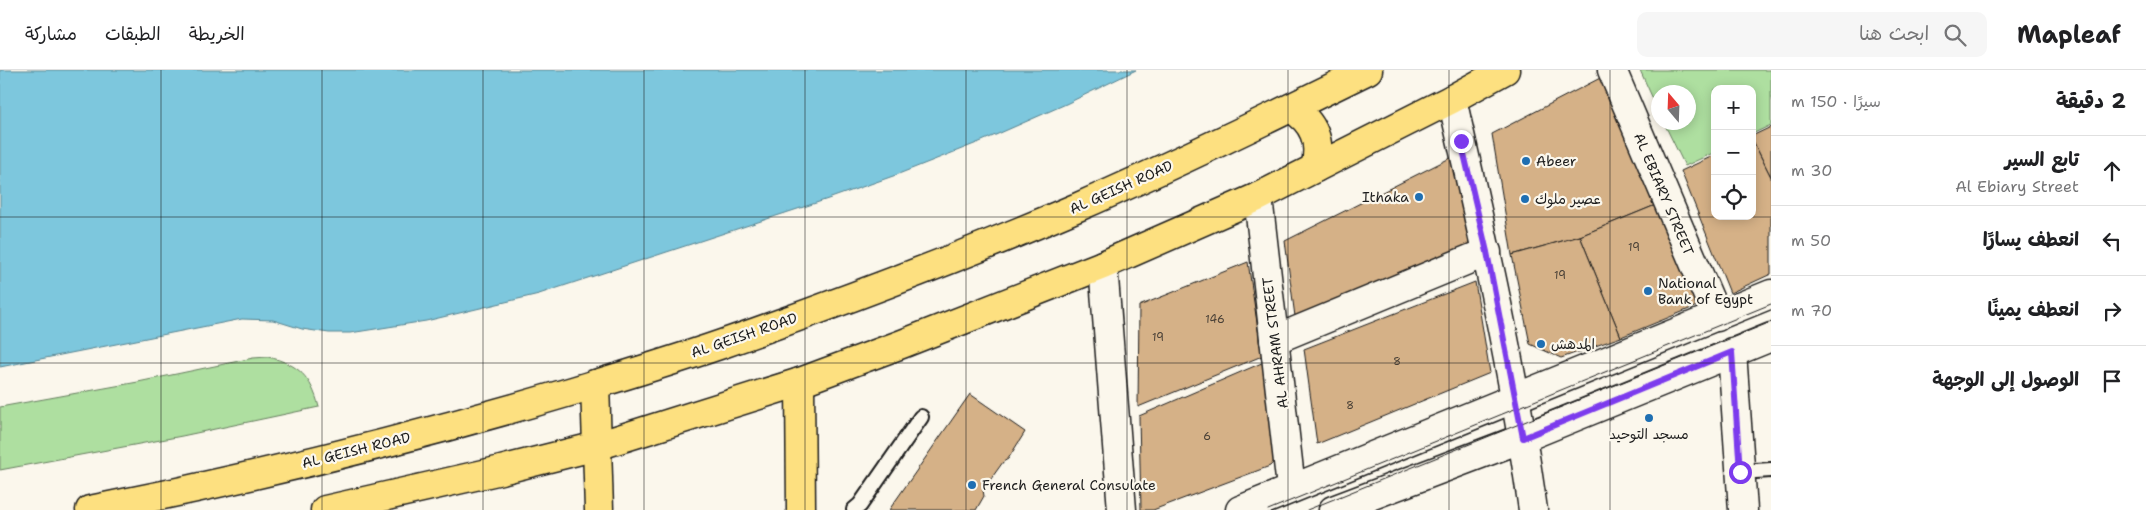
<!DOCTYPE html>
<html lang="ar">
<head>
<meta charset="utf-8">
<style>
	body { margin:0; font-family:"Shantell Sans","Playpen Sans Arabic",sans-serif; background:#f6f6f6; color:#202124; direction:rtl }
	.controls { position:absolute; right:15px; top:15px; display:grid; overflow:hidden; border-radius:10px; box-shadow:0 2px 12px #0003 }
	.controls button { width:45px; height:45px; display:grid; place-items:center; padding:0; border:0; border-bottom:1px solid #e0e0e0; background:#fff; color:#202124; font:25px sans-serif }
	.compass { position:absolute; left:1651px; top:15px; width:45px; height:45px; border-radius:50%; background:#fff; box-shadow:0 2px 12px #0003; rotate:341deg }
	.stop { position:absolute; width:15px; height:15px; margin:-11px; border:4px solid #7c3aed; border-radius:50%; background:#fff }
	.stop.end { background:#7c3aed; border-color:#fff; box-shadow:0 1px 5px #0008 }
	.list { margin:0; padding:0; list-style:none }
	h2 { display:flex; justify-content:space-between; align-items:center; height:65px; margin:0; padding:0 20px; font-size:21px }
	h2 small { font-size:16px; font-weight:400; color:#757577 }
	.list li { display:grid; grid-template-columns:32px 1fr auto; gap:15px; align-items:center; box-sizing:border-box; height:70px; padding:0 20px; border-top:1px solid #e0e0e0 }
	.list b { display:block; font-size:19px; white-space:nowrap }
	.list p { margin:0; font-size:16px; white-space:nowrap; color:#757577 }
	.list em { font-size:16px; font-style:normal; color:#757577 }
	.icon { flex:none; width:28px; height:28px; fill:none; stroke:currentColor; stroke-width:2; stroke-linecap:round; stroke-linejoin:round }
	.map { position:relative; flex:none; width:1771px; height:440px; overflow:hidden; direction:ltr }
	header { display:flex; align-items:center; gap:30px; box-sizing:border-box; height:70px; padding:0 25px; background:#fff; border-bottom:1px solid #e0e0e0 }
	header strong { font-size:24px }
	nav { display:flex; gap:28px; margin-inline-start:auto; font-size:18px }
	.search { width:350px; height:45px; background:#f6f6f6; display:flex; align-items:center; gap:12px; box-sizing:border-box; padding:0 18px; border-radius:10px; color:#757577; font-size:19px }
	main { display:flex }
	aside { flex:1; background:#fff }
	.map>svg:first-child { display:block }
	.green { fill:#aedfa0; stroke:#657e5e }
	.water { fill:#7dc7dd; stroke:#568390 }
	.building { fill:#d5b187; stroke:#1c1c1c }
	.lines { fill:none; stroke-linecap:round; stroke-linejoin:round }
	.service-casing { stroke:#1c1c1c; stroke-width:18 }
	.minor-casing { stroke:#1c1c1c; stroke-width:31 }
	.secondary-casing { stroke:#1c1c1c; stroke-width:31 }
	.primary-casing { stroke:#1c1c1c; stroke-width:31 }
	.trunk-casing { stroke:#1c1c1c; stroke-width:31 }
	.service { stroke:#fbf7ec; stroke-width:14 }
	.minor { stroke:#fbf7ec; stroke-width:28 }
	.secondary { stroke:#fbf7ec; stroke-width:28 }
	.primary { stroke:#fde080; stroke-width:28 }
	.trunk { stroke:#fde080; stroke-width:28 }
	.tram { stroke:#1c1c1c; stroke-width:1 }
	.route { stroke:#7c3aed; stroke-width:6 }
	.grid { fill:none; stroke:#1c1c1c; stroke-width:1; stroke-opacity:0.55 }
	.poi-dot { fill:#1f6fb2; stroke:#fbf7ec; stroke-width:2 }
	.labels { text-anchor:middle; stroke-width:4.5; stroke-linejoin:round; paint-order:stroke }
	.number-label { font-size:11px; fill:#4a4137 }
	.poi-label { font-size:14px; fill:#1c1c1c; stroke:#fbf7ec; text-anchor:start }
	.street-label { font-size:14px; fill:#1c1c1c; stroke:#fbf7ec }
</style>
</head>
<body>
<header>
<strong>Mapleaf</strong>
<div class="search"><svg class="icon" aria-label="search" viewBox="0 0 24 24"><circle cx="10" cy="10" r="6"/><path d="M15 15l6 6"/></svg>ابحث هنا</div>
<nav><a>الخريطة</a><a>الطبقات</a><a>مشاركة</a></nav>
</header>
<main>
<aside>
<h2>2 دقيقة<small>سيرًا · 150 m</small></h2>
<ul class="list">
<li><svg class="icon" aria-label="ahead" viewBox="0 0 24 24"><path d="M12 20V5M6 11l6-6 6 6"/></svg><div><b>تابع السير</b><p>Al Ebiary Street</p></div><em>30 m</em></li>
<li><svg class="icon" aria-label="left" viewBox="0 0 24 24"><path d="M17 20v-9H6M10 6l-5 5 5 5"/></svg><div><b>انعطف يسارًا</b></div><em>50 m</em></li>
<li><svg class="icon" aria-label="right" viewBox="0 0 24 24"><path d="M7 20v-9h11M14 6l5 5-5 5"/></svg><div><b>انعطف يمينًا</b></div><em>70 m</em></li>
<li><svg class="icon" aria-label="arrive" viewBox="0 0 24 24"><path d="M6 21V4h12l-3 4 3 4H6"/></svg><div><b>الوصول إلى الوجهة</b></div></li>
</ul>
</aside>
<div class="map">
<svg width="1771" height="440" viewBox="0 0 1771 440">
	<rect width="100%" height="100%" fill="#fbf7ec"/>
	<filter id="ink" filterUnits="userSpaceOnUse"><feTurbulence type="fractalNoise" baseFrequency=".02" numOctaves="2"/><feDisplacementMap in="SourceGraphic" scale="10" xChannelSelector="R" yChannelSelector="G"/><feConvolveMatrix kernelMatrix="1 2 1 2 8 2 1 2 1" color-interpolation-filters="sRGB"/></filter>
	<g filter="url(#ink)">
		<g class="green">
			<path d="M1640 0H1771V55L1752 64V19H1715V82L1685 96 1664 53 1688 52V22H1658V40Z"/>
			<path d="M268 287C299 294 311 307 319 337L182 366 0 400V337L138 312 253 288Z"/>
		</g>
		<path class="water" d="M0 0H1136L1066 34 982 71 896 105 828 129 539 224 426 251 350 263H329L302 259 273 250 242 249 0 297Z"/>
		<g class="building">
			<path d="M1606 5 1663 132 1580 166 1512 185 1492 64Z"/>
			<path d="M1771 57V107L1752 69V66Z"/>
			<path d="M1752 69 1771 107V204L1730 223 1681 101 1715 85V146H1752Z"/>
			<path d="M1460 83 1474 181 1296 254 1285 171Z"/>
			<path d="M1663 132 1704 233 1621 267 1580 166Z"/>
			<path d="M1580 166 1621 267 1561 288 1530 274 1512 185Z"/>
			<path d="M1248 192 1262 286 1138 337 1139 236Z"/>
			<path d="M1475 212 1490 303 1317 374 1304 279Z"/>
			<path d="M1264 292 1279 386 1270 396 1153 440H1141L1139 346Z"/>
			<path d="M970 324 1025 362 1008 389 1003 392 983 420 984 426 976 440H889Z"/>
		</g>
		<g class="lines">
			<g class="service-casing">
				<g id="service">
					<path d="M1740 402 1771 400"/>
					<path d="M854 440 860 435 921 347"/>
				</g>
			</g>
			<g class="minor-casing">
				<g id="minor">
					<path d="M1612 0 1717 247"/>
					<path d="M1452 29C1483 165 1514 302 1533 440"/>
					<path d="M1258 127 1291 418"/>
					<path d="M1103 195 1122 440"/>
					<path d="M1274 270 1487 182"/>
					<path d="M1732 282 1743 440"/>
				</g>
			</g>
			<g class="secondary-casing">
				<g id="secondary">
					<path d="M1240 440 1771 224"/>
					<path d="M1333 440 1523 368 1771 267"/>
				</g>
			</g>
			<g class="primary-casing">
				<g id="primary">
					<path d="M800 312 801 440"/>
					<path d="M597 376 599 440"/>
				</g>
			</g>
			<g class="trunk-casing">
				<g id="trunk">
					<path d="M1291 38C1314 52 1322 72 1315 98"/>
					<path d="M595 314 597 376"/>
					<path d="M90 440C253 408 414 368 573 321 623 306 673 291 722 274 842 232 961 187 1078 137 1176 94 1272 47 1368 0"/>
					<path d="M325 440 497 401 597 376 800 312 902 274 1103 195 1258 127 1452 29 1505 0"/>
				</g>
			</g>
			<use href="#service" class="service"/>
			<use href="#minor" class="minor"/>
			<use href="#secondary" class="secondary"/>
			<use href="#primary" class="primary"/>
			<use href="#trunk" class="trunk"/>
			<g class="tram">
				<path d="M1268 440 1771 234"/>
				<path d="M1307 440 1771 252"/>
			</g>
		</g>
	</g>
	<g class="lines" filter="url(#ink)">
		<path class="route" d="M1461 71 1487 182 1523 368 1732 282 1740 402"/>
	</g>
	<path class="grid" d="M161 0V440M322 0V440M483 0V440M644 0V440M805 0V440M966 0V440M1127 0V440M1288 0V440M1449 0V440M1610 0V440M0 147H1771M0 293H1771"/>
	<g class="poi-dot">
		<circle cx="1526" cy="91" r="5"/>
		<circle cx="1419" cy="127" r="5"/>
		<circle cx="1525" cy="129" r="5"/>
		<circle cx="1648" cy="221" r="5"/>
		<circle cx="1541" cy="274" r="5"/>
		<circle cx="1649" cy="348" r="5"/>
		<circle cx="972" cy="415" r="5"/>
	</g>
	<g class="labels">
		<g class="number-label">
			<text x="1634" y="181">19</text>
			<text x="1560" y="209">19</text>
			<text x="1215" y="253">146</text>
			<text x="1158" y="271">19</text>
			<text x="1397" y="295">8</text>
			<text x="1350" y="339">8</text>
			<text x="1207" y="370">6</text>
		</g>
		<g class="poi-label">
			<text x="1536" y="96">Abeer</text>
			<text x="1409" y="132" text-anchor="end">Ithaka</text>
			<text x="1535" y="134">عصير ملوك</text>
			<text x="1658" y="218">National<tspan x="1658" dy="16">Bank of Egypt</tspan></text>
			<text x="1551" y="279">المدهش</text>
			<text x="1649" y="369" text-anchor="middle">مسجد التوحيد</text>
			<text x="982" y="420">French General Consulate</text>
		</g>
		<g class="street-label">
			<text transform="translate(1121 117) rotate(-24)" y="5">AL GEISH ROAD</text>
			<text transform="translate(1664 124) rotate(67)" y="5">AL EBIARY STREET</text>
			<text transform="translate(744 265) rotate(-19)" y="5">AL GEISH ROAD</text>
			<text transform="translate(1275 273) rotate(-97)" y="5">AL AHRAM STREET</text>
			<text transform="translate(356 380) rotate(-14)" y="5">AL GEISH ROAD</text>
		</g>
	</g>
</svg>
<div class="controls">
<button>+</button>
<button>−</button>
<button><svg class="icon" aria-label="locate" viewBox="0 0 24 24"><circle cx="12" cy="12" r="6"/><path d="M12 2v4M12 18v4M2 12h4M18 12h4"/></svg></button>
</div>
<svg class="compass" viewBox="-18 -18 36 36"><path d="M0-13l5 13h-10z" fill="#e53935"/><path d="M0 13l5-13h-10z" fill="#757577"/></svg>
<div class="stop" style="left:1740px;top:402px"></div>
<div class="stop end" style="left:1461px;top:71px"></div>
</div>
</main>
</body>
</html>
